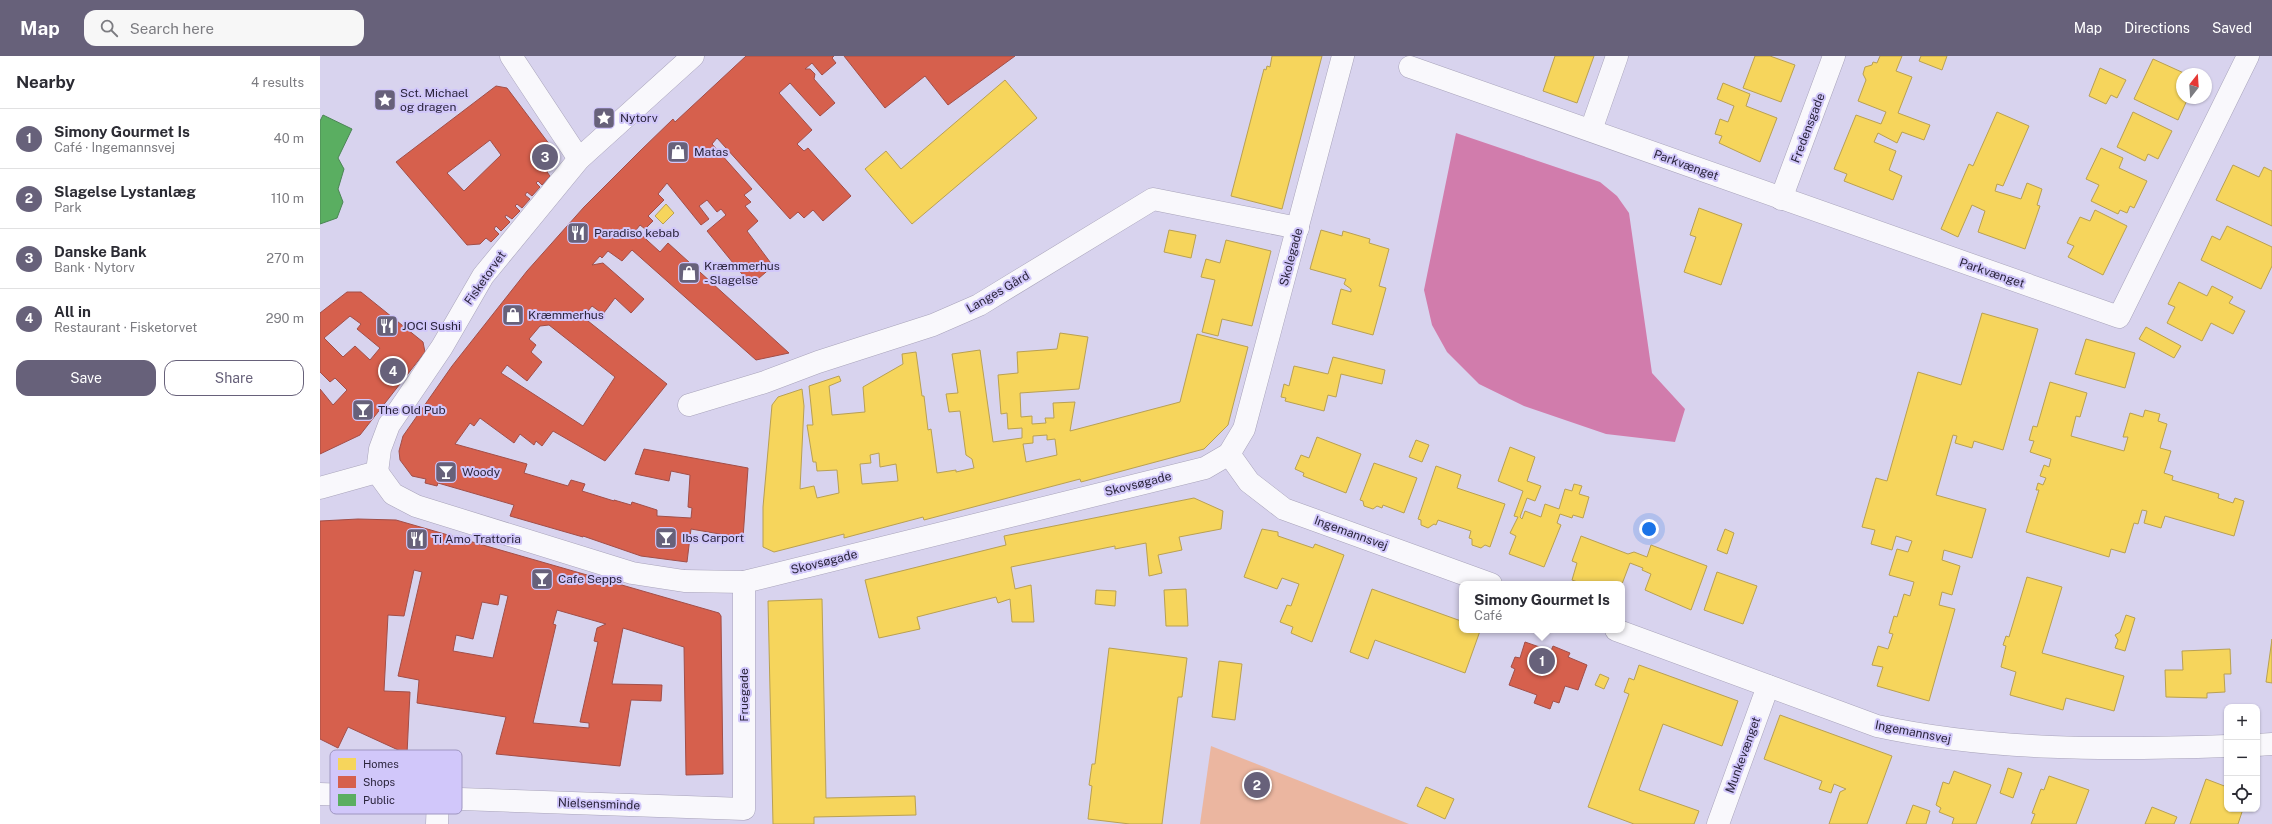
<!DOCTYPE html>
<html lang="en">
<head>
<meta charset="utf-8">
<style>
	body { margin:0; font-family:"Public Sans",sans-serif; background:#f7f7f7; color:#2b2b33 }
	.controls { position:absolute; right:12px; bottom:12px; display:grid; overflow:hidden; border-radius:8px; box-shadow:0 1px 3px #0004 }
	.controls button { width:36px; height:36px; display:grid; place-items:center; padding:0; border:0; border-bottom:1px solid #e1e1e2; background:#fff; color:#2b2b33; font:20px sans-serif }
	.compass { position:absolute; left:1856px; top:12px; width:36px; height:36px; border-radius:50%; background:#fff; box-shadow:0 1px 3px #0004; rotate:17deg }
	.you { position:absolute; left:1329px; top:473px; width:14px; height:14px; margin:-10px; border:3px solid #fff; border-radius:50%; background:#1a73e8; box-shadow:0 0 0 6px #1a73e833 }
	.badge { display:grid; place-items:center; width:26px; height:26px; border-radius:50%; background:#67617a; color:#fff; font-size:13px; font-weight:700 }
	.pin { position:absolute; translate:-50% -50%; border:2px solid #fff; box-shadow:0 1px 4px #0006 }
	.popup { position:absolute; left:1139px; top:525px; width:166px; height:52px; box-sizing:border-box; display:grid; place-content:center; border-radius:8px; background:#fff; filter:drop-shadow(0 1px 3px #0005); font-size:13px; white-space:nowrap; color:#7c7c81 }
	.popup b { font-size:15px; color:#2b2b33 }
	.popup::after { content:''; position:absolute; left:50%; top:100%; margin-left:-8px; border:8px solid transparent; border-top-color:#fff }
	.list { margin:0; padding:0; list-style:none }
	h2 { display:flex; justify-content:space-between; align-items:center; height:52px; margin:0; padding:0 16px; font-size:17px }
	h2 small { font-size:13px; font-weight:400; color:#7c7c81 }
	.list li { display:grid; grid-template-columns:26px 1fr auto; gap:12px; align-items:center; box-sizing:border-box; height:60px; padding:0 16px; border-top:1px solid #e1e1e2 }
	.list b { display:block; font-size:15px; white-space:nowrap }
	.list p { margin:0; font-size:13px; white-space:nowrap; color:#7c7c81 }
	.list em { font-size:13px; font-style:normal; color:#7c7c81 }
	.actions { display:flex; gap:8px; padding:12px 16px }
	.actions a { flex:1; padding:9px 0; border:1px solid #67617a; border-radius:12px; text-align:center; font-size:14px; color:#67617a }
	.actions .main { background:#67617a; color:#fff }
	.icon { flex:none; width:22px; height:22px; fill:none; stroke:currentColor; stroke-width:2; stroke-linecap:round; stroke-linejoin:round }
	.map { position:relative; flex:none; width:1952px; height:768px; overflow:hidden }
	header { display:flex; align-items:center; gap:24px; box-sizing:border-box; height:56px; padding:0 20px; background:#67617a; color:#fff }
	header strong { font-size:19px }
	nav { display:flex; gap:22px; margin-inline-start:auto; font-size:14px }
	.search { width:280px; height:36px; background:#f7f7f7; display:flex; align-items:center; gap:10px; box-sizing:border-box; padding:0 14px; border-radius:12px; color:#7c7c81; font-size:15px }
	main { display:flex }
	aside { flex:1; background:#fff }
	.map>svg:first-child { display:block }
	.green { fill:#ebb6a0 }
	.water { fill:#d17cac }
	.homes { fill:#f6d55c; stroke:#b9a052; fill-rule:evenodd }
	.shops { fill:#d6604d; stroke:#a24e48; fill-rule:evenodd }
	.public { fill:#5aae61; stroke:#4c8556 }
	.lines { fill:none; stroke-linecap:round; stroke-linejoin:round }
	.street-casing { stroke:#a8a3ba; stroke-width:23 }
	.street { stroke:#f9f8fc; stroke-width:22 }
	.labels { text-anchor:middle; stroke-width:4; stroke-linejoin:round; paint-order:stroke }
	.poi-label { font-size:12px; fill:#2a243c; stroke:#d1c7fa; text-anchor:start }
	.street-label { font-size:12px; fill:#2a243c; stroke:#d1c7fa }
	.key { fill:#d1c7fa; stroke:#9f96c1; stroke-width:1 }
	.key-label { font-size:11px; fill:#2a243c }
</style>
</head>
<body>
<header>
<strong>Map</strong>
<div class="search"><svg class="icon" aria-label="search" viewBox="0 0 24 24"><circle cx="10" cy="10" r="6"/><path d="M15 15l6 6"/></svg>Search here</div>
<nav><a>Map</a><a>Directions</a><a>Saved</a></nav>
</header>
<main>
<aside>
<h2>Nearby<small>4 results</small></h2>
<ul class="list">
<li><span class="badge">1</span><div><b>Simony Gourmet Is</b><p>Café · Ingemannsvej</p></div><em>40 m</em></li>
<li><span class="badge">2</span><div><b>Slagelse Lystanlæg</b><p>Park</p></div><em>110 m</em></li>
<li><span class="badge">3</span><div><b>Danske Bank</b><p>Bank · Nytorv</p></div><em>270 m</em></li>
<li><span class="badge">4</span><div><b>All in</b><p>Restaurant · Fisketorvet</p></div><em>290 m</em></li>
</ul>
<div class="actions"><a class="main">Save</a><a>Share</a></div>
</aside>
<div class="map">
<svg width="1952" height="768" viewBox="0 0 1952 768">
	<rect width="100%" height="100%" fill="#d8d3ee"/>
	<path class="green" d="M891 690 1089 768H880Z"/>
	<path class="water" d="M1136 77 1280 126 1297 140 1309 157 1332 317 1365 353 1355 386 1286 378 1204 350 1159 328 1127 296 1112 269 1104 234Z"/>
	<g class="homes">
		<path d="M952 0H1002L962 153 911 140 944 13 946 14 947 10 950 11Z"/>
		<path d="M1235 0H1274L1257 47 1223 35Z"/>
		<path d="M1435 0H1450L1475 9 1461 46 1423 32Z"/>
		<path d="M1560 0H1582L1576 15 1592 21 1578 57 1610 69 1604 84 1582 76 1577 87 1558 77 1554 86 1576 95 1569 114 1582 120 1573 144 1524 125 1527 118 1514 113 1536 59 1561 68 1566 56 1538 45 1546 24 1543 18 1545 11 1552 9 1553 6 1557 7Z"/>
		<path d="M1601 0H1627L1622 14 1599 5Z"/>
		<path d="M1833 3 1866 18H1862V42H1868L1858 64 1814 43Z"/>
		<path d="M1780 12 1806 24 1797 42 1791 39 1786 48 1769 40Z"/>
		<path d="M685 24 717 62 592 168 545 113 566 95 581 113Z"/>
		<path d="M1403 27 1430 38 1426 50 1457 62 1440 106 1399 87 1402 80 1395 78 1400 63 1408 66 1414 50 1397 43Z"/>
		<path d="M1677 56 1709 70 1683 130 1677 128 1675 135 1701 143 1707 127 1722 133 1717 149 1720 150 1705 193 1658 176 1665 155 1652 149 1638 181 1621 173 1649 108 1653 110Z"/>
		<path d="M1813 56 1852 75 1838 103 1828 98 1825 105 1797 91Z"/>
		<path d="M1781 92 1803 102 1799 112 1827 125 1814 152 1810 150 1807 157 1800 154 1798 158 1771 145 1779 129 1766 123Z"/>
		<path d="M1913 109 1939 121 1944 111 1952 115V170L1896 144Z"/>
		<path d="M346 148 354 157 343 168 335 160Z"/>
		<path d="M1379 152 1422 168 1401 229 1364 216 1376 181 1370 179Z"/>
		<path d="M1775 154 1807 170 1783 219 1748 201 1754 190 1747 187 1760 161 1770 165Z"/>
		<path d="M1907 170 1952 191V210L1941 233 1881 204 1892 180 1900 184Z"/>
		<path d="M849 174 876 179 871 202 844 196Z"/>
		<path d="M1001 174 1022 180 1023 175 1050 183 1049 187 1069 193 1059 230 1066 232 1053 279 1012 268 1021 233 1031 236V233L1024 228 1026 223 990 213Z"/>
		<path d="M906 184 951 195 932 270 902 263 898 280 882 276 895 224 881 221 886 203 900 207Z"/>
		<path d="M1859 226 1887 240 1892 230 1913 241 1909 247 1925 255 1913 278 1891 267 1882 285 1847 267 1855 251 1848 248Z"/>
		<path d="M1662 257 1718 273 1683 394 1654 385 1652 392 1635 387 1637 380 1633 379 1616 439 1666 453 1652 502 1624 494 1622 504 1640 510 1632 539 1622 536 1619 549 1635 553 1609 645 1557 630 1563 611 1552 609 1558 590 1568 593 1573 578 1569 577 1574 560 1577 561 1584 538 1590 540 1594 526 1569 519 1577 493 1588 496 1592 485 1576 480 1572 494 1551 488 1555 474 1542 471 1556 422 1567 425 1598 316 1641 329Z"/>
		<path d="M1826 271 1861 290 1854 302 1819 283Z"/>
		<path d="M740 277 768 281 759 333 700 337 701 361 712 360V368L726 367 725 362H734L733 347 755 346 750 375 860 346 877 278 928 291 908 369 884 393 761 426 760 423 604 464 603 461 524 482V478L454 496 443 491V451L452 349 458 341 482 333 484 350 480 433 494 430 497 442 519 437 517 414 497 415 496 406H493L487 369H493L489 330 519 320 521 325 509 330 512 359 545 356 543 331 583 308 582 298 596 296 602 340H604L608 374 611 373 617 417 636 414V416L654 412 652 403 646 399 640 355 629 356 626 338 638 337 632 298 660 294 673 386 702 382V372L688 373 687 357 681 358 678 319 698 317 697 296 737 293ZM727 379V384L735 383 737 399 706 406 703 388 713 387V380ZM559 397 560 411 576 408 578 425 542 428 540 408 551 407 550 399Z"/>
		<path d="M1766 283 1815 297 1805 332 1755 318Z"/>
		<path d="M1013 301 1065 314 1062 328 1021 318 1016 341 1008 339 1004 355 965 345 966 342 961 341 964 328 969 330 974 310 1008 318Z"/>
		<path d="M1730 326 1767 337 1760 361 1756 360 1751 380 1804 395 1808 381H1803L1810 357 1823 361 1825 354 1840 358 1838 365 1847 368 1840 392 1851 395 1844 417 1853 420 1852 424 1899 438 1898 442 1913 447 1915 442 1924 445 1914 480 1845 460 1841 472 1824 467 1827 455 1822 454 1818 468 1814 467 1805 497 1791 493 1789 501 1706 476 1719 434H1716L1718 427 1723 429 1726 422 1720 420 1724 409 1729 411 1731 403 1710 396 1714 385 1709 384 1713 370 1717 371Z"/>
		<path d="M997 381 1041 398 1026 437 983 420 984 417 975 413 981 399 989 402Z"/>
		<path d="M1096 384 1109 389 1102 406 1089 401Z"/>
		<path d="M1190 391 1215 401 1207 425 1221 430 1215 445 1207 442 1200 461 1202 463 1205 455 1221 461 1225 448 1239 453 1245 433 1252 435 1254 428 1262 430 1259 438 1269 441 1263 462 1253 459 1252 462 1240 458 1237 467 1241 469 1224 511 1189 498 1196 480 1190 477 1198 461 1194 460 1203 435 1178 425Z"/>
		<path d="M1054 407 1097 422 1084 457 1063 449 1062 452 1057 450 1053 453 1044 450 1043 445 1040 444Z"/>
		<path d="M1116 410 1141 419 1137 432 1185 448 1170 491 1165 489 1161 492 1152 489V483L1149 482 1151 475 1118 464 1116 469 1114 468 1108 472 1101 469V464L1098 463Z"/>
		<path d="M874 442 903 455 901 473 859 481 862 494 838 499 842 517 829 520 826 487 795 493V490L691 511 695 533 711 529 714 566H692L690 543 678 547 676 541 597 561 600 573 559 582 545 524 686 489 684 480Z"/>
		<path d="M942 473 958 476V480L993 492 995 488 1024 499 992 586 971 577 973 571 960 566 967 549 971 550 979 528 962 522 957 533 924 521Z"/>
		<path d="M1405 473 1414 477 1407 498 1397 494Z"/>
		<path d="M1261 480 1308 498 1314 496 1327 501 1331 489 1387 510 1371 554 1325 534 1331 518 1322 514 1323 512 1310 507 1302 528H1263L1252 524 1257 507 1252 505Z"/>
		<path d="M1397 516 1437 530 1423 568 1384 554Z"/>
		<path d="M1707 521 1742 531 1722 597 1804 620 1794 655 1746 642 1743 654 1690 639 1696 616 1681 611 1686 590 1683 589 1686 580 1689 581Z"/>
		<path d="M866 533 868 570H846L844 534Z"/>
		<path d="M1052 533 1141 565 1142 574 1160 575 1145 617 1055 584 1048 603 1030 596Z"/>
		<path d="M776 534 796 535 795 550 775 548Z"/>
		<path d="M502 543 506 742 595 740 596 759 494 761V768H453L448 545Z"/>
		<path d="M1806 559 1815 562 1805 595 1795 592 1798 584 1795 579 1800 576Z"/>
		<path d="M1952 583V627L1946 626Z"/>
		<path d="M789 592 867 602 862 641H858L842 768H810L768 763 772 730 769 729 772 708H775Z"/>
		<path d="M1910 593 1911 618H1904L1905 636 1887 637V642L1846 641 1845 614H1863L1862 595Z"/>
		<path d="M899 605 922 608 915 664 892 661Z"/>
		<path d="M1319 609 1418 645 1402 690 1343 668 1319 734 1379 755 1374 768H1314L1268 751 1309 638 1304 636 1309 622 1314 624Z"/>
		<path d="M1280 618 1289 622 1284 633 1275 629Z"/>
		<path d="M1460 659 1572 700 1547 768H1509L1520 736 1526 733 1514 728 1511 737 1499 733 1502 725 1444 703Z"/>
		<path d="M1688 712 1702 717 1693 742 1680 737Z"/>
		<path d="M1634 715 1671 729 1656 768H1632L1634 762 1619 756 1621 752 1616 749 1623 726 1629 728Z"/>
		<path d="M1729 720 1769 734 1756 768H1711L1715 758 1712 757 1721 733 1724 734Z"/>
		<path d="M1886 723 1907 731V753H1923L1918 768H1870Z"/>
		<path d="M1106 731 1134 743 1125 763 1097 750Z"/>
		<path d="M1593 749 1610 755 1606 768H1586Z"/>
		<path d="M1832 751 1857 761 1854 768H1825Z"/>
	</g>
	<g class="shops">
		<path d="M426 0H514L512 2 516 7 502 19 492 7 485 13H490L495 18 494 23 515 47 500 60 470 27 459 37 492 74 477 88 484 95 488 92 531 140 503 165 493 154 484 162 478 156 470 163 397 82 392 88 432 133 424 139 431 146 425 150 438 165 427 175 453 210 431 229 387 175 406 159 401 153 397 156 387 144 379 150 389 163 381 169 347 127 338 138 344 144 328 160 333 165 325 173 320 169 316 174 340 196 348 187 469 297 436 304 312 194 302 205 288 195 282 202 280 200 272 209 283 207 324 243 311 257 295 242 283 258 272 250 263 261 347 328 285 405 233 375 222 390 216 385 214 389 200 378 194 387 160 362 154 370 150 367 135 388 207 408 204 417 248 430 251 424 265 428 262 435 294 445V444L311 449 312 446 337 454V460L371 462 372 452 368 451 370 419 351 415 349 425 315 418 324 393 428 412 423 482 371 473 367 506 321 500 263 480V481L190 460 194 449 118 427 117 430 105 427 106 423 92 420 80 404 79 395 83 380 132 310 207 215 264 151 320 95 353 63 355 66ZM229 269 295 321 263 370 181 317 187 309 207 325 222 306 211 296 216 289 209 283 220 270Z"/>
		<path d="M524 0H695L628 49 605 20 565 52Z"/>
		<path d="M176 30 187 32 233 93 235 107 227 116 230 120 222 129 218 125 216 127 220 131 212 140 207 136 205 139 210 143 202 152 197 148 195 150 200 155 192 163 186 159 185 161 190 166 181 175 176 170 174 173 179 178 171 186 166 182 160 188 147 189 76 106ZM170 84 181 99 144 135 127 117Z"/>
		<path d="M27 236H41L103 286 105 296 40 379 0 398V333L13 349 27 334 15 322 10 326 0 316V257ZM30 260 41 268 37 273 60 292 50 304 35 290 23 301 4 282Z"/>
		<path d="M38 463 76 464 399 557 401 560 403 718 366 719 364 591 303 572 292 628 342 629 341 645 311 644 300 710 176 698 186 661 97 647 99 624 78 620 102 516 94 514 84 560 68 559 64 635 90 636 87 698 28 671 18 692 0 683V465ZM180 538 188 540 173 602 133 595 136 579 153 583 162 546 178 549ZM237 554 286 568 277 572 274 585 278 586 260 666 269 667V672L213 667 236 569 233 568Z"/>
		<path d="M1205 586 1231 595 1233 590 1250 597 1248 601 1267 609 1258 634 1245 630 1239 647 1233 645 1230 653 1214 647 1217 639 1189 629 1195 613 1191 611 1195 601 1200 602Z"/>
	</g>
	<path class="public" d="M3 59 32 73 18 102 24 113 18 133 23 146 17 162 0 168V65Z"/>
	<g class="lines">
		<g class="street-casing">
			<g id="street">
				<path d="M191 0 259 103"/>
				<path d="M1090 11 1799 261 1928 0"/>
				<path d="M1271 74 1297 0"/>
				<path d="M1461 143 1514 0"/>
				<path d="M369 349 445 326 498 306 613 269 659 249 833 143 978 172"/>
				<path d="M909 398 929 426 964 453 1171 528"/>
				<path d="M57 416 73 438 96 450 312 517 364 525 424 526 885 412 909 398 924 373 1023 0"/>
				<path d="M57 416 60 393 69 369 122 291 163 220 259 103 373 0"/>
				<path d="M0 432 57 416"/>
				<path d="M1296 574 1557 670C1672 695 1790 694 1907 690"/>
				<path d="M1937 689 1952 688"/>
				<path d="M0 738 424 753V526"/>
				<path d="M117 768 118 743"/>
				<path d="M1398 768 1448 630"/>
			</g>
		</g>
		<use href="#street" class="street"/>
	</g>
	<defs>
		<g id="sight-square" transform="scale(1.15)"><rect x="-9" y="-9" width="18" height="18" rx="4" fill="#67617a" stroke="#d1c7fa"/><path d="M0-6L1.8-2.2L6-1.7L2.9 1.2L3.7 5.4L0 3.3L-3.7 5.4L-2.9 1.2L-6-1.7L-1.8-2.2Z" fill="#fff"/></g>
		<g id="shop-square" transform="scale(1.15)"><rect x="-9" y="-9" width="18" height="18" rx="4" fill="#67617a" stroke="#d1c7fa"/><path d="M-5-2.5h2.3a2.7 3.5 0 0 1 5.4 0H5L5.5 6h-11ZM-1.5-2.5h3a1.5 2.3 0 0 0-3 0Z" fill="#fff"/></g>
		<g id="restaurant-square" transform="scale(1.15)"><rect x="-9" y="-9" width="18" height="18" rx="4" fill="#67617a" stroke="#d1c7fa"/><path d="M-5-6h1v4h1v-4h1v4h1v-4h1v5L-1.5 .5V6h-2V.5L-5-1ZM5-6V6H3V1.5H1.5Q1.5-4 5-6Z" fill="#fff"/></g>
		<g id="bar-square" transform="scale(1.15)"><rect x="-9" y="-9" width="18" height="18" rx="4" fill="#67617a" stroke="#d1c7fa"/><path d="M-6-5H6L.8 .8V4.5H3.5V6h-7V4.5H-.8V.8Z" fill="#fff"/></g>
	</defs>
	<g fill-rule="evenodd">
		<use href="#sight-square" x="65" y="44"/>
		<use href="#sight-square" x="284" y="62"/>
		<use href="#shop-square" x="358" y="96"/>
		<use href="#restaurant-square" x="258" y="177"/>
		<use href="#shop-square" x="369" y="217"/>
		<use href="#shop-square" x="193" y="259"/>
		<use href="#restaurant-square" x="67" y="270"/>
		<use href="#bar-square" x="43" y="354"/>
		<use href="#bar-square" x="126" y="416"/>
		<use href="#bar-square" x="346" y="482"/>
		<use href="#restaurant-square" x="97" y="483"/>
		<use href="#bar-square" x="222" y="523"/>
	</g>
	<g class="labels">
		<g class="poi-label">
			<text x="80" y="41">Sct. Michael<tspan x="80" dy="14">og dragen</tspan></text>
			<text x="300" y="66">Nytorv</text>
			<text x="374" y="100">Matas</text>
			<text x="274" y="181">Paradiso kebab</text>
			<text x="384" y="214">Kræmmerhus<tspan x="384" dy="14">- Slagelse</tspan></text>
			<text x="208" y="263">Kræmmerhus</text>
			<text x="82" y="274">JOCI Sushi</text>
			<text x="58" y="358">The Old Pub</text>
			<text x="142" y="420">Woody</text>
			<text x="362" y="486">Ibs Carport</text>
			<text x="112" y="487">Ti Amo Trattoria</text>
			<text x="238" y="527">Cafe Sepps</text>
		</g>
		<g class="street-label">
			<text transform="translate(1488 72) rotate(-69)" y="4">Fredensgade</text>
			<text transform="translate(1366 109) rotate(20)" y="4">Parkvænget</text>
			<text transform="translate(971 201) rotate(-75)" y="4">Skolegade</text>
			<text transform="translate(1672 217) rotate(19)" y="4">Parkvænget</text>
			<text transform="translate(165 222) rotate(-55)" y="4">Fisketorvet</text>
			<text transform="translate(678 236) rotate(-30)" y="4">Langes Gård</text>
			<text transform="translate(818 428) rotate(-14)" y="4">Skovsøgade</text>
			<text transform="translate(1031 477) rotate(20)" y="4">Ingemannsvej</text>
			<text transform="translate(504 506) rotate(-14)" y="4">Skovsøgade</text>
			<text transform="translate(424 639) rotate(-90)" y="4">Fruegade</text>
			<text transform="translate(1593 676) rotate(11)" y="4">Ingemannsvej</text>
			<text transform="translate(1423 699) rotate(-70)" y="4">Munkevænget</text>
			<text transform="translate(279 748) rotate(2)" y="4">Nielsensminde</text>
		</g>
	</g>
	<rect x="10" y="694" width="132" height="64" rx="6" class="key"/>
	<rect x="18" y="702" width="18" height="12" fill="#f6d55c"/>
	<rect x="18" y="720" width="18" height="12" fill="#d6604d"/>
	<rect x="18" y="738" width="18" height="12" fill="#5aae61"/>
	<g class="key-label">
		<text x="43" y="712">Homes</text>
		<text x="43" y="730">Shops</text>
		<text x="43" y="748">Public</text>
	</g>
</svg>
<div class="controls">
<button>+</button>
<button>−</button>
<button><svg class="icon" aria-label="locate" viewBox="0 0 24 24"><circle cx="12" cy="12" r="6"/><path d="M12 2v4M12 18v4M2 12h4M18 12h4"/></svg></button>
</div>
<svg class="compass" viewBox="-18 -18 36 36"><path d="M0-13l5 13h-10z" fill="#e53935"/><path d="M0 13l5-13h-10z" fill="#7c7c81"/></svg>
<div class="you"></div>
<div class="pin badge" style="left:1222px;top:605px">1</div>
<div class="popup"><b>Simony Gourmet Is</b>Café</div>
<div class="pin badge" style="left:937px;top:729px">2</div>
<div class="pin badge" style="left:225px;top:101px">3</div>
<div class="pin badge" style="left:73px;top:315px">4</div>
</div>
</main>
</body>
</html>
